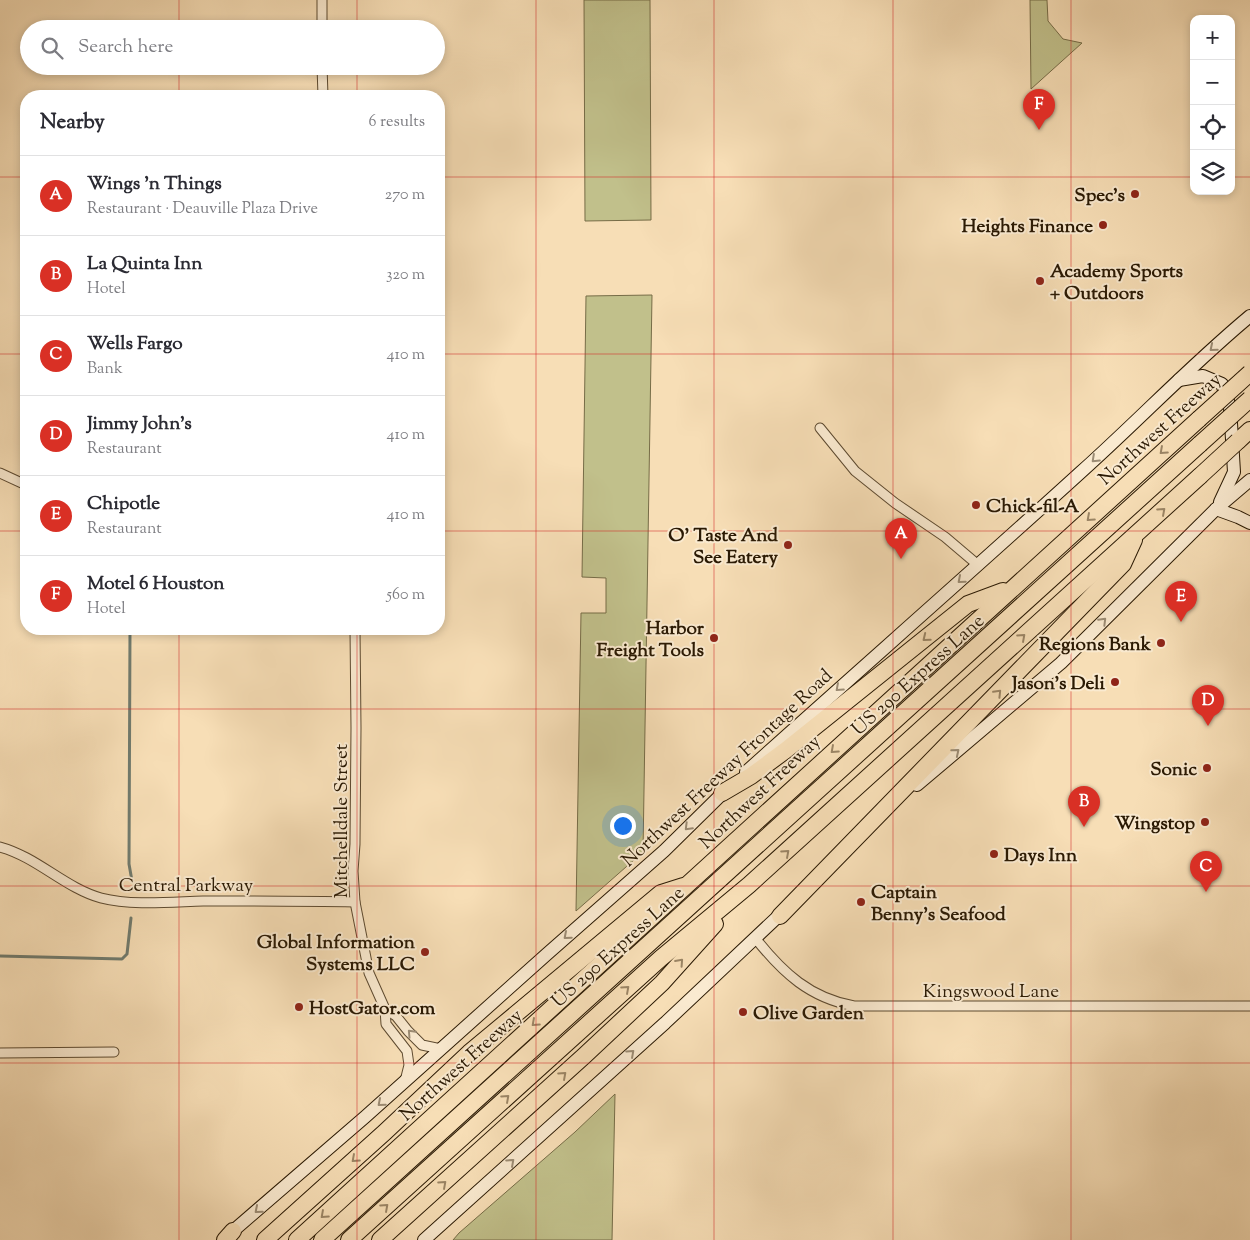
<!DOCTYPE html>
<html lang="en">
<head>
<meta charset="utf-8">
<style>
	body { margin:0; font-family:"Sorts Mill Goudy",serif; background:#f7f7f7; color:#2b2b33 }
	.controls { position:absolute; right:15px; top:15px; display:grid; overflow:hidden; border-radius:10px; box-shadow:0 2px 8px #0003 }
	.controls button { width:45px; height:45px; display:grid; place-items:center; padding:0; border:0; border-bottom:1px solid #e1e1e2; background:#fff; color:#2b2b33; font:25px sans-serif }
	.you { position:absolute; left:622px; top:825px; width:18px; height:18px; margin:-12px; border:4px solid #fff; border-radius:50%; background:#1a73e8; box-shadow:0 0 0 8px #1a73e833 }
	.badge { display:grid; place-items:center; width:32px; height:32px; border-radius:50%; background:#d93025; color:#fff; font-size:16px; font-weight:700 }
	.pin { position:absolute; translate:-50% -41px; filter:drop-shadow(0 1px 2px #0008) }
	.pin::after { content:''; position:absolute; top:26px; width:18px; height:15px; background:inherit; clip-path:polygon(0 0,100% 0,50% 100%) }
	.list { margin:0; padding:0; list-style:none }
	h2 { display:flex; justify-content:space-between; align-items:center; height:65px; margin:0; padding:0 20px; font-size:21px }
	h2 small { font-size:16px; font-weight:400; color:#7c7c81 }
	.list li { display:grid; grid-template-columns:32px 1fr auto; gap:15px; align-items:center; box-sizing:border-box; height:80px; padding:0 20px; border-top:1px solid #e1e1e2 }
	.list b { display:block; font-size:19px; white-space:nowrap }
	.list p { margin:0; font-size:16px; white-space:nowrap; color:#7c7c81 }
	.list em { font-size:16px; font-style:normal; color:#7c7c81 }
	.icon { flex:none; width:28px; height:28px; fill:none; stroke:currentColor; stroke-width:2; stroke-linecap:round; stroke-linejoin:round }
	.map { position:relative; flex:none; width:1250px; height:1240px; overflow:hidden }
	.search { position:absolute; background:#fff; box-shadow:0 2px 8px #0003; left:20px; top:20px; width:425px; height:55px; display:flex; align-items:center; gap:12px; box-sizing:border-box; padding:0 18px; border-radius:28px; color:#7c7c81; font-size:19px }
	.panel { position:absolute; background:#fff; box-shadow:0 2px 8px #0003; left:20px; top:90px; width:425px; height:545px; border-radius:20px }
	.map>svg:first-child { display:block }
	.green { fill:#c1c08b; stroke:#766c47 }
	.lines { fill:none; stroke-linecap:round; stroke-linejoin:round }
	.stream { stroke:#707a6d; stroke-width:3 }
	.minor-casing { stroke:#5d4a30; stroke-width:11 }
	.secondary-casing { stroke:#2a1903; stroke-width:14 }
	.motorway-casing { stroke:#2a1903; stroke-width:18 }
	.minor { stroke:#faead0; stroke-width:9 }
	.secondary { stroke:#faead0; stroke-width:12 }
	.motorway { stroke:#f7deb6; stroke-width:16 }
	.motorway-bridge-casing { stroke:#2a1903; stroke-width:18; stroke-linecap:butt }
	.motorway-bridge { stroke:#f7deb6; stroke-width:16 }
	.oneway { stroke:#9c8c74 }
	.oneway2 { stroke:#9b8565 }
	.grid { fill:none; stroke:#d62828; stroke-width:1; stroke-opacity:0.55 }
	.poi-dot { fill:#8f2418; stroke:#faead0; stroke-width:2 }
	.labels { text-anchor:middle; stroke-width:4; stroke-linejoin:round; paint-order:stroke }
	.poi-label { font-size:19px; font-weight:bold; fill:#2a1903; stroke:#faead0; text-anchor:end }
	.street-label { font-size:19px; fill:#2a1903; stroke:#faead0 }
</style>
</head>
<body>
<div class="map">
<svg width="1250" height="1240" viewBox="0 0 1250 1240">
	<rect width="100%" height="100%" fill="#f7deb6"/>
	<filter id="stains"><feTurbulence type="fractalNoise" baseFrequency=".004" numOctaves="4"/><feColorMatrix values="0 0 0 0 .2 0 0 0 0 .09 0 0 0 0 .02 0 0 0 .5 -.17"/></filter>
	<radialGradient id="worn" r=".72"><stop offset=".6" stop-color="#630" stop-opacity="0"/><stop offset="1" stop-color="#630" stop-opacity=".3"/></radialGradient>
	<g class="green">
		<path d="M584 0H650L651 220 585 221Z"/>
		<path d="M1030 0H1047L1048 21 1063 39 1082 43 1031 89Z"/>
		<path d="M652 295 643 852 576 911 581 613H606V578L582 577 586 296Z"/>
		<path d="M615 1094 612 1240H453L459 1233 575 1132Z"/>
	</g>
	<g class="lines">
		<g class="stream">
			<path d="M130 629 129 864 132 881"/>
			<path d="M0 956 122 959 127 954 131 918"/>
		</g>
		<g class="minor-casing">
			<g id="minor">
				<path d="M322 0V29"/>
				<path d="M322 66 323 96"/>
				<path d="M820 428 855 471 895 503 945 537 978 565"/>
				<path d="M0 473 26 485"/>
				<path d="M355 629 356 728 355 844 353 871 355 902 369 973 385 1009 386 1024 407 1051 409 1065 405 1081"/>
				<path d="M0 847C37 857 65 888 101 898 132 906 171 902 203 901 254 901 304 901 355 902"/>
				<path d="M756 939C783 973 810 998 854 1006H1250"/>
				<path d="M385 1009 396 1016 408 1031 422 1045 441 1049"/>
				<path d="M0 1053 114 1052"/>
			</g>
		</g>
		<g class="secondary-casing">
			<g id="secondary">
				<path d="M1179 380 1203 376 1222 384 1230 407 1234 472 1220 502"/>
				<path d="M1216 509 1238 517 1250 523"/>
				<path d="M746 772C857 672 970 573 1081 472 1138 421 1191 365 1250 316"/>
				<path d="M917 785 1061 663 1216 509 1250 480"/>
				<path d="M226 1237 365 1117 547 954 664 851 729 787"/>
				<path d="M424 1240 665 1023 786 909"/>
			</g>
		</g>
		<g class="motorway-casing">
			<g id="motorway">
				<path d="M1238 441 1250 430"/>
				<path d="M722 793 751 776 786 750 968 604 1003 591"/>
				<path d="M780 916 1123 564 1134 540"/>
				<path d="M225 1240 233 1231"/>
				<path d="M265 1240 385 1132 469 1053 661 893 683 886"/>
				<path d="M297 1240 1199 419"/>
				<path d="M322 1240 1200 444"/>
				<path d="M349 1240 661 958 749 885 1200 476"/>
				<path d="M380 1240 584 1056 662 983 715 924"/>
			</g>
		</g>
		<use href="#minor" class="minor"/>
		<use href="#secondary" class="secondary"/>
		<use href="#motorway" class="motorway"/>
		<g class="motorway-bridge-casing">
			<g id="motorway-bridge">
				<path d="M1199 419 1250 373"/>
				<path d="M1200 444 1250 399"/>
				<path d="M1200 476 1238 441"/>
			</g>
		</g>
		<use href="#motorway-bridge" class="motorway-bridge"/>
	</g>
	<defs><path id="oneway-chevron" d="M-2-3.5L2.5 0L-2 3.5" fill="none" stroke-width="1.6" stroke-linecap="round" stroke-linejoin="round" transform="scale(1.25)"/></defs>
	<g class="oneway">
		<use href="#oneway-chevron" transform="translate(1213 348) rotate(140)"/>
		<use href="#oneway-chevron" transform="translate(1095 459) rotate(137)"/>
		<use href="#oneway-chevron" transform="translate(961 580) rotate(139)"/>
		<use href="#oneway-chevron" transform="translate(1103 621) rotate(-45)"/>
		<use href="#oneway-chevron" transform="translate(839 688) rotate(138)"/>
		<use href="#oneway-chevron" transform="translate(956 752) rotate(-40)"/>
		<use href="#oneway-chevron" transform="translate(688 827) rotate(135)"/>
		<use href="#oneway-chevron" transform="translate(567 936) rotate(139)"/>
		<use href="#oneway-chevron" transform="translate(411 1033) rotate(-133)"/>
		<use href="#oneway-chevron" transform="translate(631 1053) rotate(-42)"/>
		<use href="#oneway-chevron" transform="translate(381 1103) rotate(139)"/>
		<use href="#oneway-chevron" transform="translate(511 1162) rotate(-42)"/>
		<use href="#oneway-chevron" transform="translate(258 1210) rotate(139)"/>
	</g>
	<g class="oneway2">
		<use href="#oneway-chevron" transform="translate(1163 451) rotate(138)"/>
		<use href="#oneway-chevron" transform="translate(1162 511) rotate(-42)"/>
		<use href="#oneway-chevron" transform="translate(1090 518) rotate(138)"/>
		<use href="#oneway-chevron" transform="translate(1022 637) rotate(-42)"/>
		<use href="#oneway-chevron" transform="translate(926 638) rotate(141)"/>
		<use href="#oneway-chevron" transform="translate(998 693) rotate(-46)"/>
		<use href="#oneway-chevron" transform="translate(834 750) rotate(138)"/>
		<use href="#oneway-chevron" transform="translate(786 853) rotate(-42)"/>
		<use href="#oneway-chevron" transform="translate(680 962) rotate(-48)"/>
		<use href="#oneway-chevron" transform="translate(626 989) rotate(-42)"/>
		<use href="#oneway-chevron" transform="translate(535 1023) rotate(138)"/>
		<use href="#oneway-chevron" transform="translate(563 1075) rotate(-42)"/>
		<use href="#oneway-chevron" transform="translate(506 1098) rotate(-42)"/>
		<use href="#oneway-chevron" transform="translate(355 1159) rotate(138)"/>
		<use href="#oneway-chevron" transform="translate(443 1184) rotate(-42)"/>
		<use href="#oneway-chevron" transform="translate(385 1207) rotate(-42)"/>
		<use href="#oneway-chevron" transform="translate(324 1215) rotate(138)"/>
	</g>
	<path class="grid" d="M179 0V29M357 0V29M536 0V1240M714 0V1240M893 0V1240M1071 0V1240M179 66V96M357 66V96M0 177H26M439 177H1194M1231 177H1250M0 354H26M439 354H1250M0 531H26M439 531H1250M179 629V1240M357 629V1240M0 709H1250M0 886H1250M0 1063H1250"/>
	<g class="poi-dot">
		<circle cx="1135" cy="194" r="5"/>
		<circle cx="1103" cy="225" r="5"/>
		<circle cx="1040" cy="281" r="5"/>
		<circle cx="976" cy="505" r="5"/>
		<circle cx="788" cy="545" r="5"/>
		<circle cx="714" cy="638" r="5"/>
		<circle cx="1161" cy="643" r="5"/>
		<circle cx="1115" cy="682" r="5"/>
		<circle cx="1207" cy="768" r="5"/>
		<circle cx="1205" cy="822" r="5"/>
		<circle cx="994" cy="854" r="5"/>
		<circle cx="861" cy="902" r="5"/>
		<circle cx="425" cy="952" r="5"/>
		<circle cx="299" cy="1007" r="5"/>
		<circle cx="743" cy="1012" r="5"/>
	</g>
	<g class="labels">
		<g class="poi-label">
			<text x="1125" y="201">Spec's</text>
			<text x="1093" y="232">Heights Finance</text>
			<text x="1050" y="277" text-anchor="start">Academy Sports<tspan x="1050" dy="22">+ Outdoors</tspan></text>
			<text x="986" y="512" text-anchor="start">Chick-fil-A</text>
			<text x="778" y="541">O' Taste And<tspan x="778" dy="22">See Eatery</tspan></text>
			<text x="704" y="634">Harbor<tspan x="704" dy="22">Freight Tools</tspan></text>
			<text x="1151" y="650">Regions Bank</text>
			<text x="1105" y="689">Jason's Deli</text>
			<text x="1197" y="775">Sonic</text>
			<text x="1195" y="829">Wingstop</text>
			<text x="1004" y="861" text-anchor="start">Days Inn</text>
			<text x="871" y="898" text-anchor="start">Captain<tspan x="871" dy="22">Benny's Seafood</tspan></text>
			<text x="415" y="948">Global Information<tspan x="415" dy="22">Systems LLC</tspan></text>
			<text x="309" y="1014" text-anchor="start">HostGator.com</text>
			<text x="753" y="1019" text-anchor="start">Olive Garden</text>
		</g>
		<g class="street-label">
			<text transform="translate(1159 428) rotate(-42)" y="7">Northwest Freeway</text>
			<text transform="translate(917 674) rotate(-42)" y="7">US 290 Express Lane</text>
			<text transform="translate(726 767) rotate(-43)" y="7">Northwest Freeway Frontage Road</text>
			<text transform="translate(759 791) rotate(-43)" y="7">Northwest Freeway</text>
			<text transform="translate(340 821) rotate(-90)" y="7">Mitchelldale Street</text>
			<text x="186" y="891">Central Parkway</text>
			<text transform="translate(617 946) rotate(-42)" y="7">US 290 Express Lane</text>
			<text x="991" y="997">Kingswood Lane</text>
			<text transform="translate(460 1064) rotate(-42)" y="7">Northwest Freeway</text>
		</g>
	</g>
	<rect width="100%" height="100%" filter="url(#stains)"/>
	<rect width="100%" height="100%" fill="url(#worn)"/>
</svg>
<div class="controls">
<button>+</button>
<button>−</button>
<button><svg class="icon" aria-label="locate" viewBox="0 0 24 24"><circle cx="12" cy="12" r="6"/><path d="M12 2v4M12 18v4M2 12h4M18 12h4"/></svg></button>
<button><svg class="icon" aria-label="layers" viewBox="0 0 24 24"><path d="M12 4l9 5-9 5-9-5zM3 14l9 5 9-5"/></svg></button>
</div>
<div class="you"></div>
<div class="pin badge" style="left:901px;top:559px">A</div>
<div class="pin badge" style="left:1084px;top:827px">B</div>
<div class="pin badge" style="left:1206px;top:892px">C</div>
<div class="pin badge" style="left:1208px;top:726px">D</div>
<div class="pin badge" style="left:1181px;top:622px">E</div>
<div class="pin badge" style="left:1039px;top:130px">F</div>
<div class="search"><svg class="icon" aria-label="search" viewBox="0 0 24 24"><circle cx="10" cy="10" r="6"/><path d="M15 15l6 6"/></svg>Search here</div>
<section class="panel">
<h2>Nearby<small>6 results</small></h2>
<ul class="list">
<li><span class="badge">A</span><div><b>Wings 'n Things</b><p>Restaurant · Deauville Plaza Drive</p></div><em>270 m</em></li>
<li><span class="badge">B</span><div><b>La Quinta Inn</b><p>Hotel</p></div><em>320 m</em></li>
<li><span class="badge">C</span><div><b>Wells Fargo</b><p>Bank</p></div><em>410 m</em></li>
<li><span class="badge">D</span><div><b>Jimmy John's</b><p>Restaurant</p></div><em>410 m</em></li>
<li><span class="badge">E</span><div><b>Chipotle</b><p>Restaurant</p></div><em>410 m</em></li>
<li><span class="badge">F</span><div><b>Motel 6 Houston</b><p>Hotel</p></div><em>560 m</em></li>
</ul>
</section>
</div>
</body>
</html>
